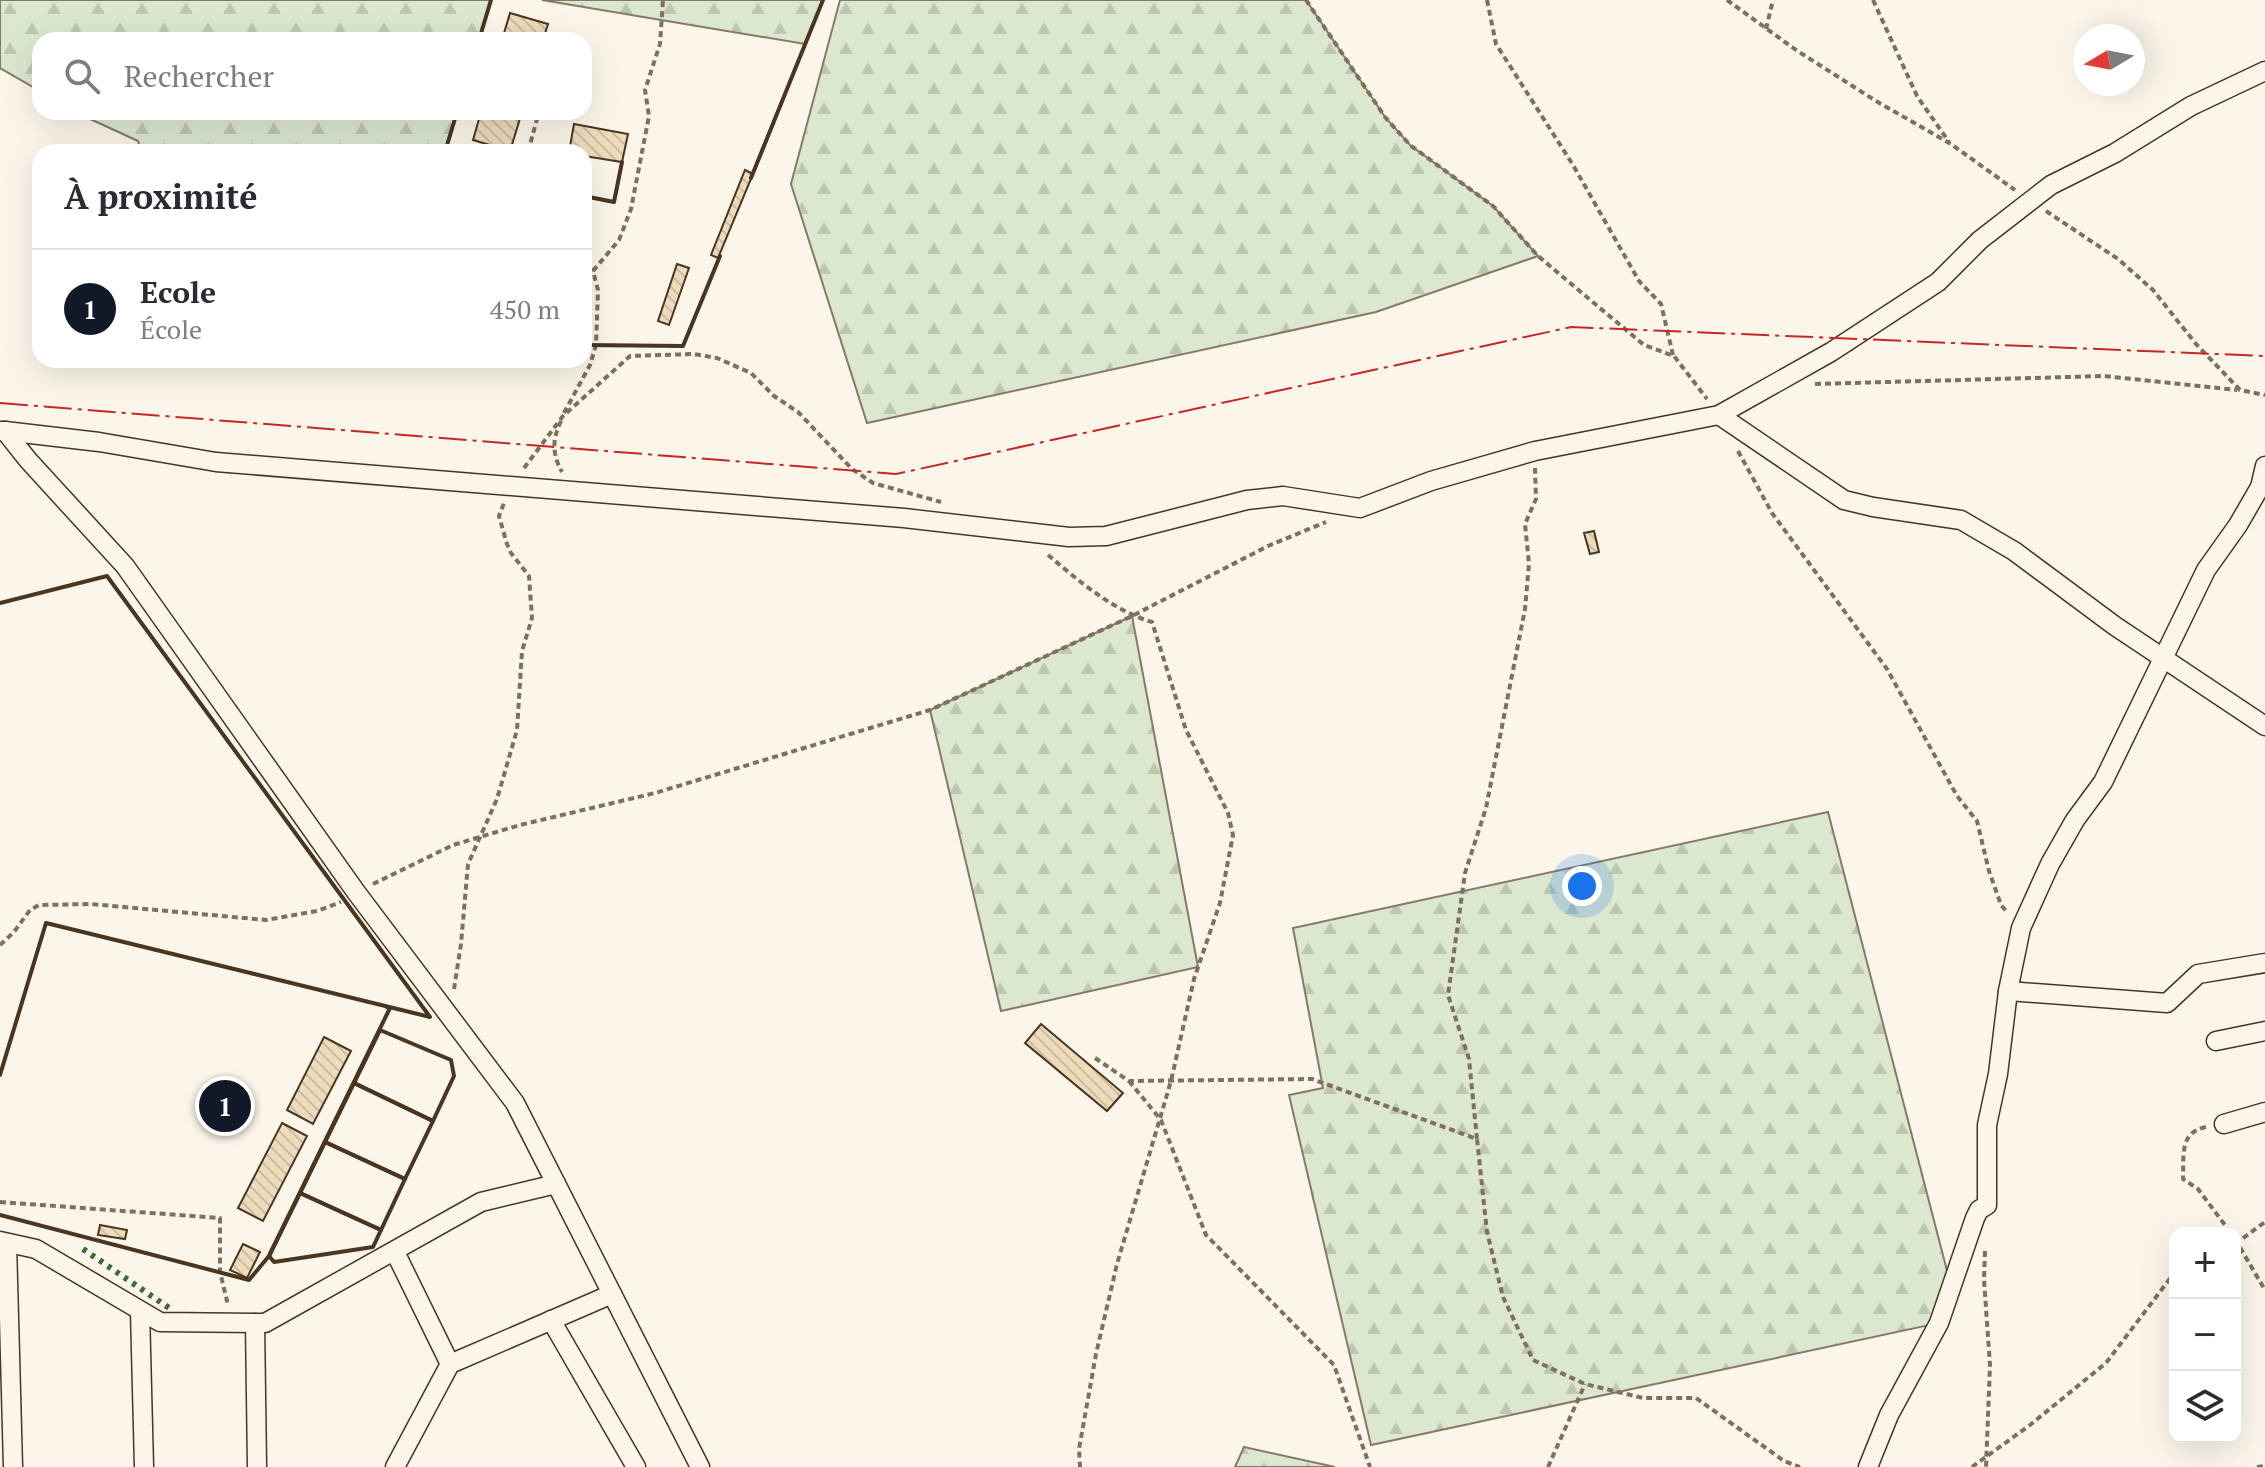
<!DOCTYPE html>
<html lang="fr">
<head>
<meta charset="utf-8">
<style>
	body { margin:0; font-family:"PT Serif",serif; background:#f7f7f7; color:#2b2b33 }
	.controls { position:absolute; right:24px; bottom:24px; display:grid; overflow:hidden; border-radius:16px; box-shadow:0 8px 32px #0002 }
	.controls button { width:72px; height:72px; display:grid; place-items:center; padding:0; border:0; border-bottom:2px solid #e1e1e2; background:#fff; color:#2b2b33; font:40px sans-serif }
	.compass { position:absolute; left:2073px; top:24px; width:72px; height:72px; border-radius:50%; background:#fff; box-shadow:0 8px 32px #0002; rotate:260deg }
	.you { position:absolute; left:1582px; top:886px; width:28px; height:28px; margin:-20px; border:6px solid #fff; border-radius:50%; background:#1a73e8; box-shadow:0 0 0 12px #1a73e833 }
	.badge { display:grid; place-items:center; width:52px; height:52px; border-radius:50%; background:#111827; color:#fff; font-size:26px; font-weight:700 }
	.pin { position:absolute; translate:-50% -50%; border:4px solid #fff; box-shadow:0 2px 8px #0006 }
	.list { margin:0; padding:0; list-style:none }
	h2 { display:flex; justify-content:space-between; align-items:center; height:104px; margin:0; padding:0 32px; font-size:34px }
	h2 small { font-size:26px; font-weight:400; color:#7c7c81 }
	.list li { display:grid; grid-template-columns:52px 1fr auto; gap:24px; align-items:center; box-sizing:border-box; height:120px; padding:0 32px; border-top:2px solid #e1e1e2 }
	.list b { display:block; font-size:30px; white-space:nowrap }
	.list p { margin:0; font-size:26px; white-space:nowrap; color:#7c7c81 }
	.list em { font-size:26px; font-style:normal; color:#7c7c81 }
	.icon { flex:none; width:44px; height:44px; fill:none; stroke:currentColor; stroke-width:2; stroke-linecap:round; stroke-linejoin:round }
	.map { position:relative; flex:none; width:2265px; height:1467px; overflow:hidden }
	.search { position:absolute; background:#fff; box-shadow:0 8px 32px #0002; left:32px; top:32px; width:560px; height:88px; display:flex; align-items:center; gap:20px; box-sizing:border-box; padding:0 28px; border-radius:24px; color:#7c7c81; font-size:30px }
	.panel { position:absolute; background:#fff; box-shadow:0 8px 32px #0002; left:32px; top:144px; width:560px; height:224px; border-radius:24px }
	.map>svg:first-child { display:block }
	.forest { fill:url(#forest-firs); stroke:#887966; stroke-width:2 }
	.building { fill:url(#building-back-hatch); stroke:#4a3520; stroke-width:2 }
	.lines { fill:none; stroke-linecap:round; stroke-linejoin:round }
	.street-casing { stroke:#4a3520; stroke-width:21 }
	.path { stroke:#7f6f5c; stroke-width:4; stroke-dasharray:6 4; stroke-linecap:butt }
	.street { stroke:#fbf6e9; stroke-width:18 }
	.hedge { stroke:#436837; stroke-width:6; stroke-dasharray:4 6; stroke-linecap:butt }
	.wall { stroke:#4a3520; stroke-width:4 }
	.power { stroke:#c62828; stroke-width:2; stroke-dasharray:28 6 4 6; stroke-linecap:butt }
</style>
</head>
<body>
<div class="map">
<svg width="2265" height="1467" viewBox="0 0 2265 1467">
	<defs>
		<pattern id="forest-firs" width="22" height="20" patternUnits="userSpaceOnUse" patternTransform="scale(2)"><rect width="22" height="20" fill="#dce7d0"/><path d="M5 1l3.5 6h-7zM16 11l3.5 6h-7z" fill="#bec7b2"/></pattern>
		<pattern id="building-back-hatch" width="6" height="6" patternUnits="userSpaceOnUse" patternTransform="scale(2)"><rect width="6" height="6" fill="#ecdcbc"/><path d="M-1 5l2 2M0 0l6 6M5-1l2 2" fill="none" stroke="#ccbda1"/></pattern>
	</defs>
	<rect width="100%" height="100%" fill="#fbf6e9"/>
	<g class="forest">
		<path d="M0 0H491L479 40H40V91L0 68Z"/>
		<path d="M542 0H823L805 44Z"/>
		<path d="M840 0H1306L1385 117 1410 145 1493 206 1538 256 1376 312 867 423 791 184Z"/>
		<path d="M75 112H457L445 152H141L138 141Z"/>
		<path d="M1132 616 1198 967 1001 1011 930 710Z"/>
		<path d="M1828 812 1952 1290 1939 1323 1371 1445 1289 1095 1323 1088 1293 928Z"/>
		<path d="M1244 1447 1335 1467H1235Z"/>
	</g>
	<g class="building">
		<path d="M510 13 548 24 543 40H502Z"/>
		<path d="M481 112H522L510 151 473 140Z"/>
		<path d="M574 124 628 134 622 162 584 156V152H569Z"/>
		<path d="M745 170 753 174 718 258 711 255Z"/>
		<path d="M677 264 689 268 669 325 658 321Z"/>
		<path d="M1594 531 1599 552 1590 554 1584 533Z"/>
		<path d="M1041 1024 1123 1093 1107 1111 1025 1043Z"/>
		<path d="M324 1037 351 1051 313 1124 287 1110Z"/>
		<path d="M282 1123 307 1136 263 1221 238 1208Z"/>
		<path d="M100 1225 127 1230 125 1239 98 1235Z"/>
		<path d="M243 1244 260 1252 247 1278 230 1270Z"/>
	</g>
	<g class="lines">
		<g class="street-casing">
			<g id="street">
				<path d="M1719 415 1844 500 1873 507 1961 520 2014 551 2115 626 2265 726"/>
				<path d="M0 431H5L28 460 125 566 356 892 515 1103 700 1467"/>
				<path d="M5 431 99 442 216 462 904 518 1069 537 1106 536 1247 500 1283 496 1360 508 1431 481 1535 451 1719 415 1831 352 1938 282 1980 240 2051 185 2115 153 2191 106 2265 71"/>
				<path d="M2008 991 2167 1003 2198 974 2265 963"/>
				<path d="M2216 1041 2265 1031"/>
				<path d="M2224 1124 2265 1112"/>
				<path d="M0 1241 36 1249 160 1322 265 1323 481 1202 556 1184"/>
				<path d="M7 1243 13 1467"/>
				<path d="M395 1252 450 1364"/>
				<path d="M140 1311 144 1467"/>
				<path d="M551 1320 636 1467"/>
				<path d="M255 1323 257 1467"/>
				<path d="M395 1467 450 1364 612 1294"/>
				<path d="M1868 1467 1889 1415 1939 1323 1975 1218 1979 1210 1987 1205V1125L1998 1074 2008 991 2021 928 2050 864 2075 820 2103 782 2206 570 2238 525 2260 487 2265 466"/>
			</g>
		</g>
		<g class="path">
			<path d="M1306 0 1385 117 1410 145 1493 206 1538 256 1644 345 1674 356 1707 399"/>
			<path d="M1487 0 1496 44 1573 165 1639 281 1661 304 1673 355"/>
			<path d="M1727 0 1796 50 1876 101 1951 144 2015 190"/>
			<path d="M1873 0 1917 96 1949 142"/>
			<path d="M1766 29 1773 0"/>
			<path d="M528 152 539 112"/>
			<path d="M2046 211 2118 259 2153 290 2196 344 2240 390 2265 395"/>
			<path d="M593 271 619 240 631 209 649 116 645 90 660 44 663 0"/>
			<path d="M1815 384 2104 376 2237 390"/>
			<path d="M564 413 590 365 596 345 598 290 593 271 584 264"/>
			<path d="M561 421C552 440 552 454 562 472"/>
			<path d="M1738 451 1772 513 1887 669 1957 796 1977 821 1989 871 2001 905 2007 912"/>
			<path d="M524 468 563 416 630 356 694 354 717 358 751 373 774 396 798 412 852 469 873 483 941 502"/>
			<path d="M1048 555C1079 581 1112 610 1152 622L1186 730 1228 813 1233 835 1220 903 1194 979 1171 1081 1117 1264 1096 1354 1079 1449 1080 1467"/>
			<path d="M373 884 453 845 520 825 655 793 930 710 1132 616 1268 546 1326 522"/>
			<path d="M0 945 14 932 30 910 39 905 91 904 266 920 317 911 341 902"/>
			<path d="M454 989 461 944 468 864 497 799 517 730 522 651 532 618 529 576 511 553 507 544 499 516 504 503"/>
			<path d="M1095 1058 1129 1081 1312 1079 1477 1139 1487 1232 1503 1297 1533 1360 1585 1384 1643 1398H1696L1784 1461 1800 1467"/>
			<path d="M1129 1081 1161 1120 1206 1235 1334 1365 1370 1467"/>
			<path d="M2206 1127C2179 1132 2184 1156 2183 1179L2198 1189 2231 1233"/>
			<path d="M1477 1139 1469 1059 1448 995 1465 873 1486 808 1525 609 1529 564 1525 524 1536 499 1535 468"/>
			<path d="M0 1202 220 1218V1272L228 1305"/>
			<path d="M2235 1239 2265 1290"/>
			<path d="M2235 1244 2265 1222"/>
			<path d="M1985 1251 1984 1280 1990 1365 1986 1467"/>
			<path d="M1548 1467 1585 1384"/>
			<path d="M1972 1467 2030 1425 2106 1363 2175 1272"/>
			<path d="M2257 1467 2265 1466"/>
		</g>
		<use href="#street" class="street"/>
		<path class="hedge" d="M83 1249 172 1310"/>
		<g class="wall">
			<path d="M479 40 491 0"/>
			<path d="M445 152 457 112"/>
			<path d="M751 178 823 0"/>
			<path d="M584 196 614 202 622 162"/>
			<path d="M584 345 683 346 720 256"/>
			<path d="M0 603 107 576 430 1017 46 923 0 1075"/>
			<path d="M380 1030 451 1060 454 1076 433 1121 354 1083Z"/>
			<path d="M354 1083 433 1121 405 1179 325 1142Z"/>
			<path d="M325 1142 405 1179 381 1230 300 1193Z"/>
			<path d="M300 1193 381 1230 373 1247 274 1262 269 1256Z"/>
			<path d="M0 1215 249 1280 269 1256 390 1008 387 1007"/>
		</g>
		<path class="power" d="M0 403 896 474 1571 327 2265 356"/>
	</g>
</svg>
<div class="controls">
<button>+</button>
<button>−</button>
<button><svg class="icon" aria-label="layers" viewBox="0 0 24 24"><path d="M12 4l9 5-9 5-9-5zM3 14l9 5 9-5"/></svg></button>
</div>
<svg class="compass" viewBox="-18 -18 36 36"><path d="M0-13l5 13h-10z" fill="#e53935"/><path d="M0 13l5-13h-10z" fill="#7c7c81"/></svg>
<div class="you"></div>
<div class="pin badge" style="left:225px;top:1106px">1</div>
<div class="search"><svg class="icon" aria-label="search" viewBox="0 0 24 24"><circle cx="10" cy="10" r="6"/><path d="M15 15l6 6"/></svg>Rechercher</div>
<section class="panel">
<h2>À proximité<small></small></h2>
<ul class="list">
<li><span class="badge">1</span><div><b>Ecole</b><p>École</p></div><em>450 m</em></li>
</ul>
</section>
</div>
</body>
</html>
